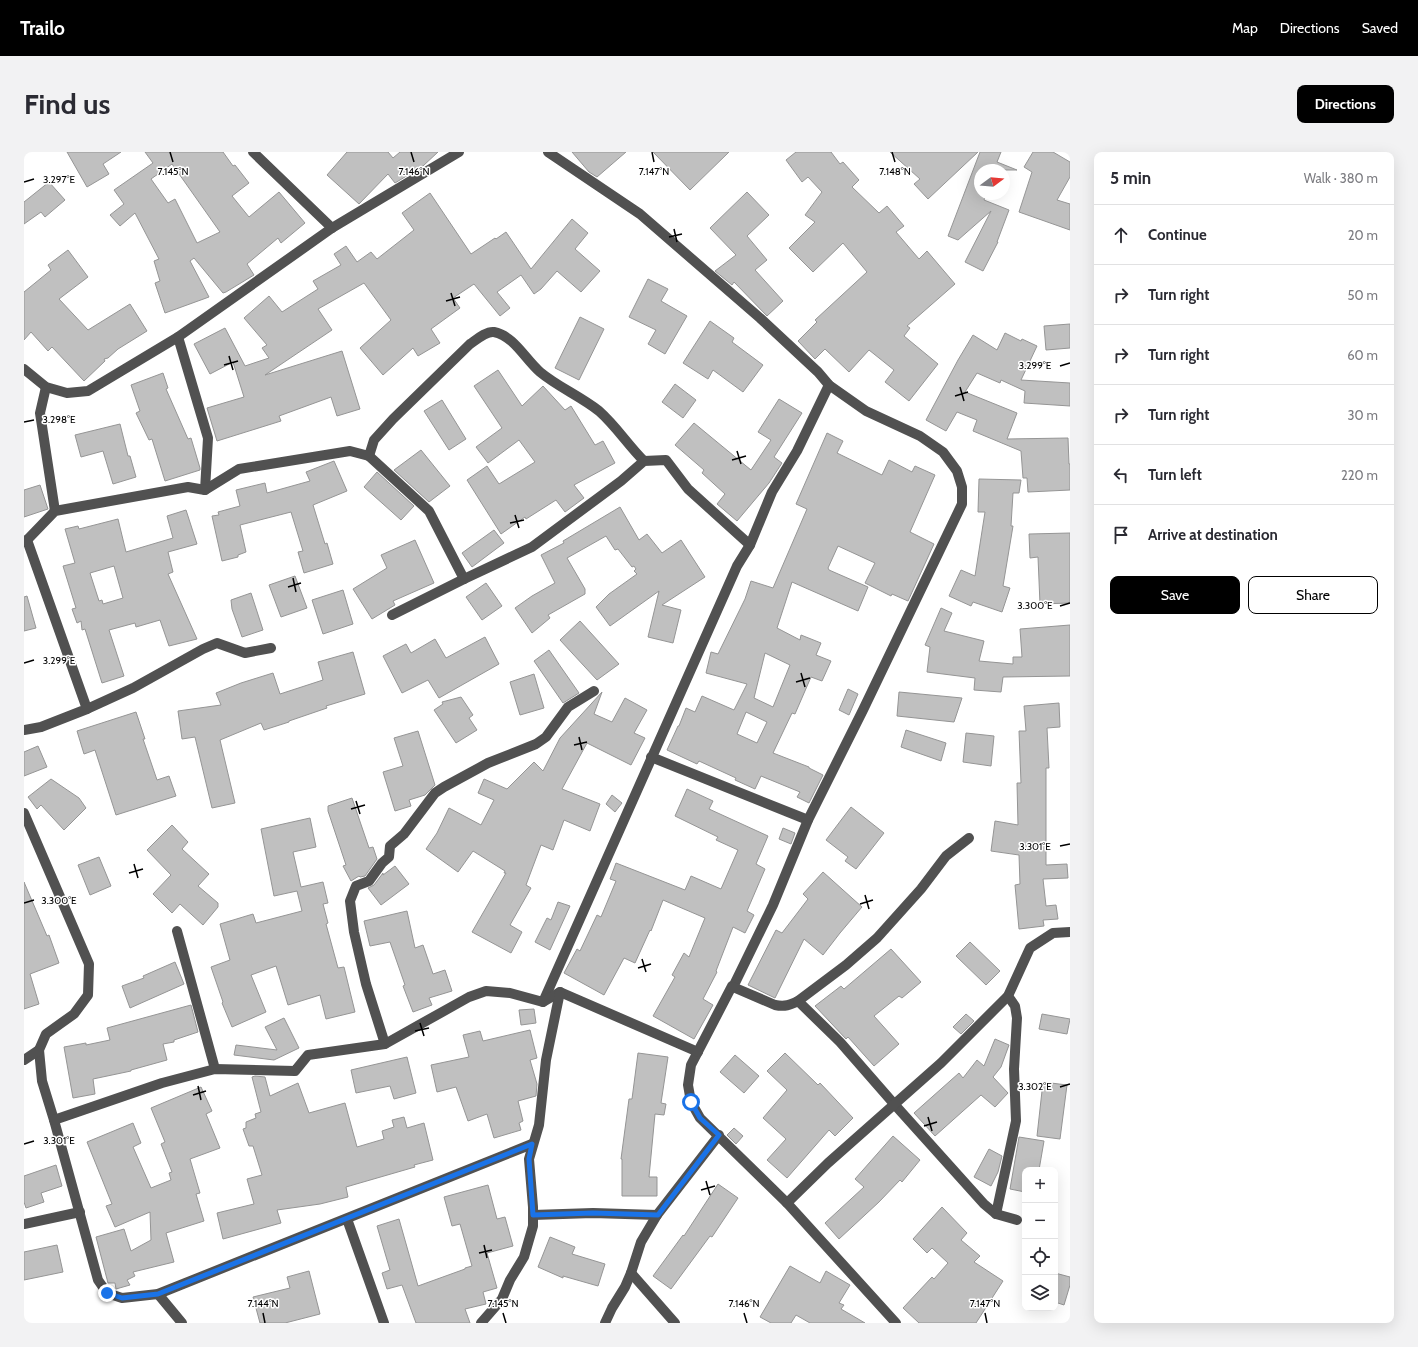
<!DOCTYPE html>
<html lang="en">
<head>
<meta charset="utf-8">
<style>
	body { margin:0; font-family:Cabin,sans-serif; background:#f2f2f3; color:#2b2b33 }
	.controls { position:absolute; right:12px; bottom:12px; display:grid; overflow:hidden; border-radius:8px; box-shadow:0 4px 16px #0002 }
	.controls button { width:36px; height:36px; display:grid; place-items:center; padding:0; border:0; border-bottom:1px solid #e1e1e2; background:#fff; color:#2b2b33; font:20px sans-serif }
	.compass { position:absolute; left:950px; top:12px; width:36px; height:36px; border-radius:50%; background:#fff; box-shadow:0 4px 16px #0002; rotate:74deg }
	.stop { position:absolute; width:12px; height:12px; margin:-9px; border:3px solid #1a73e8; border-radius:50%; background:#fff }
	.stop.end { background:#1a73e8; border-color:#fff; box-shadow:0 1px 4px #0008 }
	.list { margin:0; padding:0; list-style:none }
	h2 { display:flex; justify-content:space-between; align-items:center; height:52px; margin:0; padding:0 16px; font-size:17px }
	h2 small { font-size:13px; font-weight:400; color:#7c7c81 }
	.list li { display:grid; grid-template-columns:26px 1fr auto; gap:12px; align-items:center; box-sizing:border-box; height:60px; padding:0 16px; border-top:1px solid #e1e1e2 }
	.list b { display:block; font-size:15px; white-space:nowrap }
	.list em { font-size:13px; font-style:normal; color:#7c7c81 }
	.actions { display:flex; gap:8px; padding:12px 16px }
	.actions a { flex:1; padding:9px 0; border:1px solid #000; border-radius:8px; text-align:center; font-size:14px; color:#000 }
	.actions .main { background:#000; color:#fff }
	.icon { flex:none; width:22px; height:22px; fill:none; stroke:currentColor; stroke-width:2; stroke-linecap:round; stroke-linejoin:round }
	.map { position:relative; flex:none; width:1046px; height:1171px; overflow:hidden; border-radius:8px }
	header { display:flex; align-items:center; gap:24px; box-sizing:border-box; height:56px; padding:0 20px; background:#000; color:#fff }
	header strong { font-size:19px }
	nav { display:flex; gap:22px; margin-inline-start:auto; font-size:14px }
	.intro { display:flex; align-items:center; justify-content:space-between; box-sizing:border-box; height:96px; padding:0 24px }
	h1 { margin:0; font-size:28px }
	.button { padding:10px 18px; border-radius:8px; background:#000; color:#fff; font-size:14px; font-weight:700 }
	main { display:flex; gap:24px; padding:0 24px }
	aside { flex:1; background:#fff; border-radius:8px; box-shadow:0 4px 16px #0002 }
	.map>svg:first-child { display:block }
	.building { fill:#c0c0c0; stroke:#959595; fill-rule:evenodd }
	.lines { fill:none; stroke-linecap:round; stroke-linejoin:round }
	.minor { stroke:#515151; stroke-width:10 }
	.route { stroke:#1a73e8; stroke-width:5 }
	.ticks { fill:none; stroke:#000; stroke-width:1.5 }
	.ticks-label { font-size:10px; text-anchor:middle; fill:#000; stroke:#fff; stroke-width:3; stroke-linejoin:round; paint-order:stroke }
</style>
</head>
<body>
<header>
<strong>Trailo</strong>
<nav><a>Map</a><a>Directions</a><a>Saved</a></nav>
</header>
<div class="intro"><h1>Find us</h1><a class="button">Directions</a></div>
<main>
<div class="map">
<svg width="1046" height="1171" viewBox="0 0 1046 1171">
	<rect width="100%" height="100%" fill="#fff"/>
	<g class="building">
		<path d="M43 0H97L79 12 85 22 63 35Z"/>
		<path d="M121 0H199L209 14 211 13 225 31 208 44 225 65 255 40 281 71 257 91 254 86 223 112 230 123 202 140 199 141 170 106 166 109 185 145 141 161 131 131 136 129 130 109 135 107 111 61 96 74 86 63 100 52 90 38 129 11ZM148 12 196 80 173 91 151 47 144 51 127 27Z"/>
		<path d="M323 0H364L369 6 376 0H414L399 14 371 31 364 22 335 52 303 23Z"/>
		<path d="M548 0H602L573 25 565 20Z"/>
		<path d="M629 0H705L666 38Z"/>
		<path d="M772 0H807L816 12 819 10 835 28 828 35 855 61 863 54 880 74 872 80 895 107 903 99 931 132 883 174 886 176 880 184 914 212 885 249 861 230 870 218 845 198 825 220 801 197 791 207 774 189 793 170 791 168 843 120 819 91 789 120 765 96 791 70 781 63 798 40 784 25 778 30 762 8Z"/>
		<path d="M866 0H954L904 47 890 32 896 27Z"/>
		<path d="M956 0H977L973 10 993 18H956V42H962L960 48 985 58 973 90H974L959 119 941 110 967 59 934 88 924 84Z"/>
		<path d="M1009 0H1029L1046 10V25L1033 48 1046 52V78L995 60 1008 20 1000 15Z"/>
		<path d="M25 30 41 48 21 65 17 60 0 72V50Z"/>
		<path d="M723 40 745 63 723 84 743 108 731 118 759 149 743 164 710 130 708 133 691 119 712 103 686 76Z"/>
		<path d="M406 41 447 102 471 86 472 87 482 80 507 117 548 67 564 81 551 97 576 119 557 140 533 119 517 137 510 142 497 123 473 140 486 156 476 164 450 132 429 146 436 156 407 177 416 191 394 204 389 196 359 223 336 196 367 168 340 131 294 157 308 178 241 223 318 199 336 257 313 264 307 245 255 264 257 269 193 289 183 256 220 245 209 210 186 222 170 192 201 176 221 214 245 206 238 196 243 193 220 166 245 144 258 160 294 137 289 129 317 113 310 102 322 94 333 110 347 100 353 107 390 78 378 61Z"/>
		<path d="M44 98 64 125 35 147 64 178 106 152 123 179 94 197 84 206 80 207 81 209 60 229 28 195 24 199 7 180 0 188V140L27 118 24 113Z"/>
		<path d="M624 127 644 137 637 149 663 164 641 202 624 192 632 178 605 165Z"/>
		<path d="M556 165 580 177 555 228 531 216Z"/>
		<path d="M686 169 710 186 708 190 739 213 719 240 689 218 684 227 659 211Z"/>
		<path d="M1046 172V196L1022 198 1020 174Z"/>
		<path d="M981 181 997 189 998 187 1013 194 997 228 1046 231V254L1000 251 1001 239 977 228 976 231 953 221 941 240 993 261 983 287 1044 286 1045 312H1046V338L1004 340 1003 326H999L997 299 949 279 953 268 933 260 922 279 902 268 934 208 949 183 973 198Z"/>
		<path d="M474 218 498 254 519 234 541 258 547 254 571 293 579 289 591 311 550 333 560 346 541 360 532 348 502 367 501 365 477 382 443 328 463 314 475 332 511 310 495 288 464 311 452 295 478 276 450 234Z"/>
		<path d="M139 221 144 236 142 237 164 287 167 286 176 316V318L141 329 128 287 125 288 112 261 116 259 107 233Z"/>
		<path d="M651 232 672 248 659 266 638 250Z"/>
		<path d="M755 247 778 261 750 305 758 311 745 331 713 369 693 352 701 342 678 321 680 318 651 293 670 271 727 318 747 288 734 280Z"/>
		<path d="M418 248 442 287 425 298 400 259Z"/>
		<path d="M96 272 104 304H106L112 325 89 332 79 299 57 305 51 283Z"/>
		<path d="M803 281 819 289 813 301 858 323 865 308 888 320 891 314 911 323 886 380 910 392 884 449 868 442 867 444 841 431 851 411 814 394 804 416 805 418 844 435 834 459 768 430 753 476 776 488 777 483 797 491 792 503 807 509 798 529 787 525 771 562 768 561 749 601 785 615V616L799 623 785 651 773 645 776 640 737 624 731 637 711 628 712 626 675 609 673 612 643 598 654 574H655L662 556 671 560 678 544 710 558 723 532 682 521 687 500 694 502 721 447 727 429 749 436 783 357 772 352ZM741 501 766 513 749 555 730 546ZM722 560 743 570 733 591 713 582Z"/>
		<path d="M397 298 426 334 405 350 370 318Z"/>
		<path d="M310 309 323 339 289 353 301 392 303 391 309 412 280 421 274 400 279 399 267 360 216 373 222 400 214 403V405L198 409 188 364 195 363 194 360 216 354 212 338 241 331 243 341 286 329 282 320Z"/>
		<path d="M353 320 390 354 377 368 340 335Z"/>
		<path d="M955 327 997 328 995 341H989L987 374H989L979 434 986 436 978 460 949 450 947 454 925 444 937 418 951 424 961 360H954Z"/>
		<path d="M16 333 24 357 0 365V338Z"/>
		<path d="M596 355 615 388 623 382 638 401 657 388 681 425 638 453 657 458 649 491 624 485 635 439 586 474 572 455 585 442 613 422 610 419 612 417 610 414 608 415 594 397 591 398 582 384 543 406 561 437V442L524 463 526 466 508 481 491 456 508 444 531 431 517 403 540 391 539 389Z"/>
		<path d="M162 358 173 392 144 400 149 420 144 422 173 487 145 494 136 468 112 475 111 471 85 478 100 524 78 531 61 477 58 478 57 469 53 471 48 457 52 456 39 414 51 411 41 377 54 374 55 377 94 367 102 400 149 386 143 364ZM90 414 99 446 79 452 78 448 75 449 66 421Z"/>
		<path d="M470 378 480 391 448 415 438 401Z"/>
		<path d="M1046 381V451L1016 452 1014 405 1006 406 1005 382Z"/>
		<path d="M391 388 410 431 369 449 371 453 348 467 329 437 363 416 357 403Z"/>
		<path d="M271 424 283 456 257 465 245 433Z"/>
		<path d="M462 431 478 454 458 468 442 445Z"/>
		<path d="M319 438 329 472 299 482 288 448Z"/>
		<path d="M227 441 239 478 218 485 208 457 207 448Z"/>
		<path d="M3 444 12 476 0 479V445Z"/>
		<path d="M917 456 928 461 920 479 960 489 955 509 989 512V505H998L996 477 1046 473V524L979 525 977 540 950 538 951 526 903 520 906 495 901 493Z"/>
		<path d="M556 469 595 512 573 528 536 488Z"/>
		<path d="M461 485 475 512 415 546 404 528 378 541 359 504 382 492 387 501 411 487 422 506Z"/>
		<path d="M525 498 555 541 539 551 510 509Z"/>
		<path d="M329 500 341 542 302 554 303 556 265 569V570L240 578 237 571 196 588 211 651 188 656 171 585 158 587 154 559 197 553 192 541 217 531 249 521 256 542 299 528 294 510Z"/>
		<path d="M510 522 520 556 496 563 486 530Z"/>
		<path d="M824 537 834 542 825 563 815 558Z"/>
		<path d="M578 540 570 562 588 570 601 546 623 558 610 581 621 586 607 613 563 591 538 637 576 652 566 679 540 668 529 698 517 693 502 733 507 736 486 773 498 780 487 801 448 780 482 721H480L481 719 449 699 434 720 402 697 413 681 425 656 457 673 470 648 454 641 460 627 483 637 510 610 519 619 536 586Z"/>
		<path d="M875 540 938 546 930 570 873 564Z"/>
		<path d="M437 545 449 563 445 566 453 578 432 591 410 558 419 552 418 550Z"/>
		<path d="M1035 551 1036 575 1023 576 1025 616H1022V713L1043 712 1044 726 1019 727 1022 754 1032 753 1034 767 1019 768 1020 774 995 777 991 733 996 732 995 703 967 699 971 669 994 673 993 631H997L995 579H1002L1000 554Z"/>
		<path d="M112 560 121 587H119L133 628 145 624 152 644 92 663 71 598 60 602 53 579Z"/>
		<path d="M882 578 922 591 917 609 877 595Z"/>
		<path d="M394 579 411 633 401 643 385 648 387 654 371 659 359 620 379 614 370 586Z"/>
		<path d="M942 581 970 584 967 614 939 610Z"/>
		<path d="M14 594 23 615 0 624V600Z"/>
		<path d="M27 627 55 646 62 656 40 678 17 653 13 657 4 645Z"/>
		<path d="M663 637 689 649 685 657 744 684 732 712 741 717 723 759 730 763 721 781 709 775 692 819 693 820 679 847 689 853 670 887 629 864 651 825 648 823 660 801 665 805 681 766 639 748 627 779 626 778 611 811 600 806 580 843 540 821 553 797 556 799 573 763 577 765 592 729 586 727 592 711 661 738 667 724 697 737 714 698 692 688 694 685 651 664Z"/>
		<path d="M588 643 598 651 591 660 582 652Z"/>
		<path d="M328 646 345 696 349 695 353 707 341 724 336 725 335 724 327 729 319 714 322 713 304 659V654Z"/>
		<path d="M827 655 860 681 832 717 821 709 824 705 802 688Z"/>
		<path d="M286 666 292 695 269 700 277 735 299 730 304 751 299 752 304 771 302 772 314 816 320 815 331 860 302 867 296 843 264 853 252 814 227 823 242 860 208 875 198 851 199 850 187 815 206 808 196 772 229 762 232 771 278 759 273 739 250 744 237 677Z"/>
		<path d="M148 673 164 690 158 697 185 722 174 734 194 751V755L179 773 156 752 148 761 129 742 147 723 123 698Z"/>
		<path d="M759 676 771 681 767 692 755 687Z"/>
		<path d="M75 705 87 734 66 743 54 713Z"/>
		<path d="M371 714 385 732 357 753 344 736 350 733 359 721V723Z"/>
		<path d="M799 720 838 755 816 781 799 803 780 787 751 846 724 833 752 778 758 781 784 747 779 742Z"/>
		<path d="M0 730 23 784 25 783 35 811 6 822 15 852 0 857Z"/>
		<path d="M534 750 546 754 526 798 511 790 523 766 527 768Z"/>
		<path d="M383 759 391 796 399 793 409 822 421 818 428 839 405 846 408 853 389 860 379 834 381 833 366 790 346 794 340 769Z"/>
		<path d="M946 790 976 819 962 833 932 804Z"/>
		<path d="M867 797 897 830 878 846 875 844 850 864 875 892 850 914 824 885 822 887 791 854 817 834 820 837Z"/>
		<path d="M151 810 160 832 106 856 98 834 120 826 119 824Z"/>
		<path d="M167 853 174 880 150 888V890L139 892 143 908 107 918V919L69 927 71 942 49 946 40 895 62 891V893L86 888 83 876Z"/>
		<path d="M510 857 512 871 497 873 495 858Z"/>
		<path d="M942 862 950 869 937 882 929 875Z"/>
		<path d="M1018 862 1046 867 1043 882 1015 877Z"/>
		<path d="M260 866 275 896 250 908 210 903 212 893 253 898 241 875Z"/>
		<path d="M506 878 513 906 506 908 513 932 512 944 494 949 499 969 495 971 497 978 470 986 463 962 444 969 432 935 413 940 407 913 445 905 439 883 456 879 459 889Z"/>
		<path d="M971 887 985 893 977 915 969 925 984 941 971 955 957 943 911 984 890 961 935 921 939 926 953 908 960 914Z"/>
		<path d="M614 901 644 905 637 951 642 952 640 963 631 962 625 1025H633V1044H598V1007H597L605 947H608Z"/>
		<path d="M761 901 794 933 796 931 829 966 811 984 805 978 763 1026 743 1008 762 987 739 966 763 938 743 919Z"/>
		<path d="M711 903 735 924 720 941 696 920Z"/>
		<path d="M383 905 392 941 370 947 366 934 332 941 327 918Z"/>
		<path d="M231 924 241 925 246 944 274 931 285 961 321 951 333 995 360 987 358 979 370 975 368 968 380 965 383 976 400 971 409 1008 390 1013 391 1015 322 1035 324 1045 296 1052 253 1058 257 1071 199 1087 193 1061 230 1052 223 1027 238 1023 229 994H225L219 977 222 976V970L232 966 231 962 237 960 228 925Z"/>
		<path d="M1019 930 1043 933 1036 987 1013 984Z"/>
		<path d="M177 935 188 959 182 962 196 996 166 1007 176 1041 172 1042 180 1069 142 1081 150 1110 109 1120 111 1124 103 1128 106 1133 92 1137 91 1131H84L72 1085 100 1077 107 1099 127 1088 126 1060 91 1075 82 1054 88 1052 63 990 109 971 117 991 109 995 127 1036 147 1028 145 1021 148 1020 137 992 141 990 127 956Z"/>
		<path d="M710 976 719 984 712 992 703 983Z"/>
		<path d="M869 984 896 1008 878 1030 876 1028 855 1050 815 1087 801 1071 840 1035 831 1027Z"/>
		<path d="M995 985 1020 989 1015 1018H1001V1040L986 1037Z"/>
		<path d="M965 997 978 1004 974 1020 967 1034 950 1025Z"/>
		<path d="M32 1013 38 1034 17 1041 20 1050 2 1056 0 1050V1024Z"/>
		<path d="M694 1032 714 1046 688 1085 686 1084 647 1137 629 1124 659 1083 660 1084Z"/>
		<path d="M464 1033 473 1067 481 1065 489 1094 463 1101 473 1136 459 1140 462 1152 441 1157 446 1171H392L378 1133 363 1137 358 1121 366 1118 353 1074 375 1067 394 1134 441 1117V1116L448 1114 436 1072 428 1074 420 1045Z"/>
		<path d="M918 1055 943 1081 937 1088 956 1104 950 1110 979 1129 952 1171H895L879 1156 908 1125 910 1127 924 1111 908 1096 903 1101 889 1087Z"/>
		<path d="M526 1085 551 1095 548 1102 581 1112 574 1134 539 1124V1126L514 1115Z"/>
		<path d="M33 1093 39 1120 0 1128V1100Z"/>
		<path d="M766 1114 796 1131 802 1119 826 1133 815 1151 820 1153 817 1157 841 1171H786L772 1163 767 1171H747L736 1165Z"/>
		<path d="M285 1119 296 1162 261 1171H236L229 1145 266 1136 263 1125Z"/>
		<path d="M1031 1121 1046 1125V1133L1040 1153 1031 1150Z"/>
	</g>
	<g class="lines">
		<g class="minor">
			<path d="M229 0 308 76"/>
			<path d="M524 0 616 62 736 166 794 220 805 233 842 259 896 284 919 300 933 319 938 335V352L839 558 784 668 749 753 709 835 708 834 667 913 664 933 667 950 676 966 763 1051 872 1171"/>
			<path d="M154 185 184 286 181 338"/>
			<path d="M0 217 22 235 43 241 64 239 154 185 308 76 435 0"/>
			<path d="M22 235 16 261 31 359"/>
			<path d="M345 304 405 359 440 427"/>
			<path d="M0 390 3 388 31 359 164 335 181 338 215 317 326 299 345 304 350 288 369 267 446 192C452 188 462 179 470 180 490 184 501 207 516 220 534 235 556 244 575 259 592 274 604 293 620 309"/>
			<path d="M368 463 440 427 508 395 597 329 620 309 642 308 664 337 726 393"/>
			<path d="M63 557 109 536 179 497 193 491 221 501 247 496"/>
			<path d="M0 578 17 575 63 557 3 388"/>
			<path d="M627 605 784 668"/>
			<path d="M0 661 65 812 64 843 50 862 22 882 15 898 18 929 30 968 74 1128 83 1141 98 1146 134 1142 508 992"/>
			<path d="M153 779 191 917"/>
			<path d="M709 835 751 853C761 855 766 853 774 849L822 813 853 786 897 737 922 704 945 686"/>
			<path d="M774 849 816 890 871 953 960 1052 972 1062 993 1068"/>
			<path d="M519 850 713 414 726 393 748 340 773 299 805 233"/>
			<path d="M361 892 342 832 330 780 326 749 332 734 345 729 358 711 365 705 366 694 380 682 411 641 420 635 464 611 512 592 522 585 544 555 570 539"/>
			<path d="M0 908 15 898"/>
			<path d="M30 968 138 931 191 917 271 919 284 903 361 892 445 845 462 839 486 841 519 850 536 840 674 900"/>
			<path d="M763 1051 804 1011 917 911 984 844 1006 796 1029 781 1046 780"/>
			<path d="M972 1062 992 969 990 917 993 866 991 854 984 844"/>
			<path d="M509 1063 569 1061 633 1063"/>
			<path d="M323 1067 360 1171"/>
			<path d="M0 1072 56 1060"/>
			<path d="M607 1121 651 1171"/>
			<path d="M134 1142 158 1171"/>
			<path d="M457 1171 478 1147 486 1128 500 1105 509 1074V1055L505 1007 515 973 522 908 536 840"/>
			<path d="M581 1171 588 1156 601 1135 607 1121 617 1090 633 1063 695 983"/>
		</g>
	</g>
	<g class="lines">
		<path class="route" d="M83 1141 98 1146 134 1142 508 992 505 1007 509 1063 569 1061 634 1063 695 983 676 966 667 950"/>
	</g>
	<path class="ticks" d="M146 0 149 10M387 0 390 10M628 0 630 10M868 0 871 10M0 30 10 27M650 77 653 90M645 85 658 82M427 141 431 154M422 149 436 145M205 204 209 218M200 213 214 209M1036 214 1046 211M936 235 940 249M931 244 944 240M0 270 10 268M713 299 717 312M708 308 722 304M491 363 495 376M486 371 500 368M269 426 272 440M264 435 277 431M1036 454 1046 451M0 511 10 508M777 521 781 535M772 530 786 526M555 585 558 598M550 593 563 590M332 649 336 662M327 657 341 653M1036 694 1046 692M110 712 114 726M105 721 119 717M841 743 845 757M0 751 10 748M836 752 849 748M618 807 622 820M614 816 627 812M396 871 400 884M391 879 405 876M174 934 177 948M1036 935 1046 932M169 943 182 939M904 965 908 979M900 974 913 970M0 992 10 989M682 1029 686 1043M677 1038 691 1034M460 1093 463 1106M455 1101 468 1098M239 1161 241 1171M479 1161 482 1171M720 1161 723 1171M961 1161 963 1171"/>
	<g class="ticks-label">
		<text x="149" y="23">7.145°N</text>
		<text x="390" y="23">7.146°N</text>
		<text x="630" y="23">7.147°N</text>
		<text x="871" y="23">7.148°N</text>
		<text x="35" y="31">3.297°E</text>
		<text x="1011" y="217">3.299°E</text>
		<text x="35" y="271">3.298°E</text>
		<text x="1011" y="457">3.300°E</text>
		<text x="35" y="512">3.299°E</text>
		<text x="1011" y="698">3.301°E</text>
		<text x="35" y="752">3.300°E</text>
		<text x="1011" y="938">3.302°E</text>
		<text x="35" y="992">3.301°E</text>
		<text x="239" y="1155">7.144°N</text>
		<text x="479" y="1155">7.145°N</text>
		<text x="720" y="1155">7.146°N</text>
		<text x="961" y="1155">7.147°N</text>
	</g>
</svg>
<div class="controls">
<button>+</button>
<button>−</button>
<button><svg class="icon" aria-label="locate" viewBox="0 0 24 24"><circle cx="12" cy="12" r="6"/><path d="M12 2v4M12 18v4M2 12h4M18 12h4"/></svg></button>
<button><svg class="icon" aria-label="layers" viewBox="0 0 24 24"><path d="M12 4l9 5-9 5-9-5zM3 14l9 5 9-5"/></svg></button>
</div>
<svg class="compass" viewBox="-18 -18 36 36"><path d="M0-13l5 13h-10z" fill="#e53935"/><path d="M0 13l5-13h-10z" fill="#7c7c81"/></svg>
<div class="stop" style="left:667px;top:950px"></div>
<div class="stop end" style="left:83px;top:1141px"></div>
</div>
<aside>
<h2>5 min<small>Walk · 380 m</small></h2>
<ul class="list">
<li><svg class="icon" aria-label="ahead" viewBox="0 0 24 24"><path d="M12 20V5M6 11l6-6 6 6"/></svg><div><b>Continue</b></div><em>20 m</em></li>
<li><svg class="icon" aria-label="right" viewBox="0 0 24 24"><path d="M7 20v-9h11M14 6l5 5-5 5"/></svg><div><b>Turn right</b></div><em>50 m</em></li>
<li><svg class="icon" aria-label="right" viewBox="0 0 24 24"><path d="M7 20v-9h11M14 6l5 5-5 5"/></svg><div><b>Turn right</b></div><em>60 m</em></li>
<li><svg class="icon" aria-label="right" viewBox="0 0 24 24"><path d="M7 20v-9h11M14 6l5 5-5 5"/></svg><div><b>Turn right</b></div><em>30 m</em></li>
<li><svg class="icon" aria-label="left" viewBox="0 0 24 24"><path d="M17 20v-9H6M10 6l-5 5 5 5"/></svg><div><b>Turn left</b></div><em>220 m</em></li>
<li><svg class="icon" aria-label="arrive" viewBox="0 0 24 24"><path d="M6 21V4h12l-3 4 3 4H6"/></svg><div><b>Arrive at destination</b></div></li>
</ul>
<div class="actions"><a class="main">Save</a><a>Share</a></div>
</aside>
</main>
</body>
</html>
